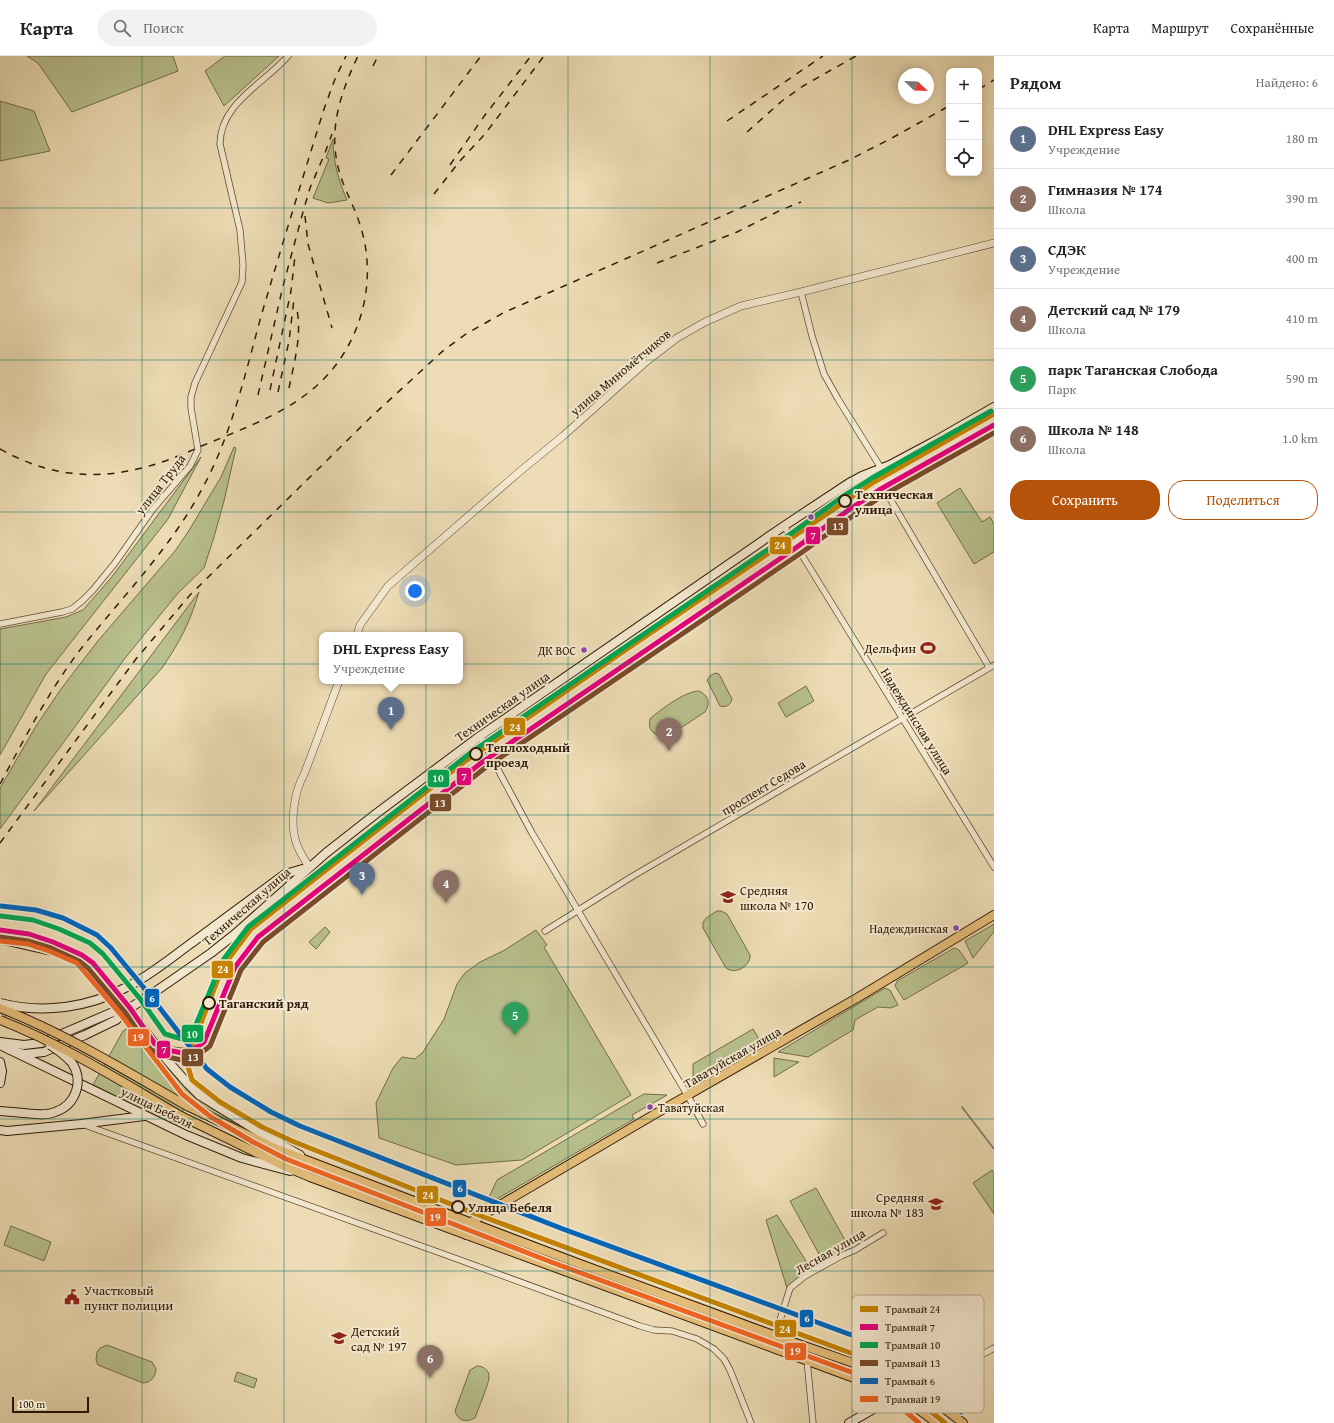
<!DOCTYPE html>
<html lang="ru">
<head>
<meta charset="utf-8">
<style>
	body { margin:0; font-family:"Gentium Book Plus",serif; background:#f2f2f2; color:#222 }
	.controls { position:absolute; right:12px; top:12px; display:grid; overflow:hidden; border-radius:8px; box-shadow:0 2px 10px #0003 }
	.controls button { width:36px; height:36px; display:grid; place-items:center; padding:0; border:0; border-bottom:1px solid #e0e0e0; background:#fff; color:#222; font:20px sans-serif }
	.compass { position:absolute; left:898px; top:12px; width:36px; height:36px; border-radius:50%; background:#fff; box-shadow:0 2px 10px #0003; rotate:113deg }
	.scale { position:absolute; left:12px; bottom:10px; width:77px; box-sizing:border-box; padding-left:4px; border:2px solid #2e1904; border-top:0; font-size:11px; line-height:14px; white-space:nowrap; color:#2e1904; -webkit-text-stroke:3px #f3e8cf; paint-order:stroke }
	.you { position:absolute; left:415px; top:535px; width:14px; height:14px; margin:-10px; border:3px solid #fff; border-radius:50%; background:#1a73e8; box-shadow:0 0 0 6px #1a73e833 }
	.badge { display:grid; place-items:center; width:26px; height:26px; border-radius:50%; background:#b45309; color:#fff; font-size:13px; font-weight:700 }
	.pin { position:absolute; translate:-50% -33px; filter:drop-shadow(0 1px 2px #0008) }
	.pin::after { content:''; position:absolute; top:21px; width:14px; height:12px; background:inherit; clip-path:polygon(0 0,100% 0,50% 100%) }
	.popup { position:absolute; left:319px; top:576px; width:144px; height:52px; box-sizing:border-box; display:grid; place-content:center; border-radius:8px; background:#fff; filter:drop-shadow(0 1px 3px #0005); font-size:13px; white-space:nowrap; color:#767676 }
	.popup b { font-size:15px; color:#222 }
	.popup::after { content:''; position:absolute; left:50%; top:100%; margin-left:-8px; border:8px solid transparent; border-top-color:#fff }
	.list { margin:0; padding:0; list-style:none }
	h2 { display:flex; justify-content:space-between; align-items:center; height:52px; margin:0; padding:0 16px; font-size:17px }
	h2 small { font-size:13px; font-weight:400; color:#767676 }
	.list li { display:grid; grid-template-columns:26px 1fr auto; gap:12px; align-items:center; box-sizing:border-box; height:60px; padding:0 16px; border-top:1px solid #e0e0e0 }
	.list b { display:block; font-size:15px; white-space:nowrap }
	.list p { margin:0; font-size:13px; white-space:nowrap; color:#767676 }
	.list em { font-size:13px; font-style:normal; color:#767676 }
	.actions { display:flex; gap:8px; padding:12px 16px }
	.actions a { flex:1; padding:9px 0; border:1px solid #b45309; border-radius:16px; text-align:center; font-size:14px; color:#b45309 }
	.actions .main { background:#b45309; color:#fff }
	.icon { flex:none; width:22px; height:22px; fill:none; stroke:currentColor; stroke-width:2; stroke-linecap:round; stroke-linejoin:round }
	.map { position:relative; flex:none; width:994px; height:1367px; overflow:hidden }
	header { display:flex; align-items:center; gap:24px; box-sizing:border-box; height:56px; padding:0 20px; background:#fff; border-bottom:1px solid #e0e0e0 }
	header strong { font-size:19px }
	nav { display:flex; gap:22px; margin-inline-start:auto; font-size:14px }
	.search { width:280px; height:36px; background:#f2f2f2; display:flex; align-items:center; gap:10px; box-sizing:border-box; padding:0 14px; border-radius:22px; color:#767676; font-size:15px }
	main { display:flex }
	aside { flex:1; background:#fff }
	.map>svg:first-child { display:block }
	.green { fill:#b8c08d; stroke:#736c48 }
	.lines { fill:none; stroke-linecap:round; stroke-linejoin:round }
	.stream { stroke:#70796f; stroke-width:1.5 }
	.minor-casing { stroke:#5e4a30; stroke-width:7 }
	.tertiary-casing { stroke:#5e4a30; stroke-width:8 }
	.secondary-casing { stroke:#2e1904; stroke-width:10 }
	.primary-casing { stroke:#2e1904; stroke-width:10 }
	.minor { stroke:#f3e8cf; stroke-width:5.5 }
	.tertiary { stroke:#f3e8cf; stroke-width:7 }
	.secondary { stroke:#f3e8cf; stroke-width:8 }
	.primary { stroke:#e6be7a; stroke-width:8 }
	.rail { stroke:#2e1904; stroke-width:1.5; stroke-dasharray:7 7; stroke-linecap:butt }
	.secondary-bridge-casing { stroke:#2e1904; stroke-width:10; stroke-linecap:butt }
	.primary-bridge-casing { stroke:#2e1904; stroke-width:10; stroke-linecap:butt }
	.secondary-bridge { stroke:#f3e8cf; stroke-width:8 }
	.primary-bridge { stroke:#e6be7a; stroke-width:8 }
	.tram-1-casing { stroke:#f3e8cf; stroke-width:8 }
	.tram-2-casing { stroke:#f3e8cf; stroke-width:8 }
	.tram-3-casing { stroke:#f3e8cf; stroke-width:8 }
	.tram-4-casing { stroke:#f3e8cf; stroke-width:8 }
	.tram-5-casing { stroke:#f3e8cf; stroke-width:8 }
	.tram-6-casing { stroke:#f3e8cf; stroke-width:8 }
	.tram-1 { stroke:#c58301; stroke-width:5 }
	.tram-2 { stroke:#e5007d; stroke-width:5 }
	.tram-3 { stroke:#00a651; stroke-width:5 }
	.tram-4 { stroke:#7a4b2a; stroke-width:5 }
	.tram-5 { stroke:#0065bd; stroke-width:5 }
	.tram-6 { stroke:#f26522; stroke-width:5 }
	.grid { fill:none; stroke:#0f766e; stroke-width:1; stroke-opacity:0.55 }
	.stop-dot { fill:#f3e8cf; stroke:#2e1904; stroke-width:2 }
	.bus-dot { fill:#8e44ad; stroke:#f3e8cf; stroke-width:1.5 }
	.labels { text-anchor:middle; stroke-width:4; stroke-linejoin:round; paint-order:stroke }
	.bus-label { font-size:12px; fill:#2e1904; stroke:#f3e8cf; text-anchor:end }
	.street-label { font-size:13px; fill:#2e1904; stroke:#f3e8cf }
	.stop-label { font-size:13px; font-weight:bold; fill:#2e1904; stroke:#f3e8cf; text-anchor:start }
	.poi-label { font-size:13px; fill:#2e1904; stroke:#f3e8cf; text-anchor:start }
	.key { fill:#f3e8cf; stroke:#b8aa92; stroke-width:1 }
	.key-label { font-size:11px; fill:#2e1904 }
	.line-badge { stroke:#f3e8cf; stroke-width:1.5 }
	.badge-label { font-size:11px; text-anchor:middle; font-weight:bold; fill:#fff }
</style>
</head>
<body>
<header>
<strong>Карта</strong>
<div class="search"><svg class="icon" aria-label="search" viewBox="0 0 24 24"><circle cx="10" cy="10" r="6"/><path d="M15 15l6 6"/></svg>Поиск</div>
<nav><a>Карта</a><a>Маршрут</a><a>Сохранённые</a></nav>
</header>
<main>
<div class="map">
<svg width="994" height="1367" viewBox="0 0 994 1367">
	<rect width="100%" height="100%" fill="#eddcb5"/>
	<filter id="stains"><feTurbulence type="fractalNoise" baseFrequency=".005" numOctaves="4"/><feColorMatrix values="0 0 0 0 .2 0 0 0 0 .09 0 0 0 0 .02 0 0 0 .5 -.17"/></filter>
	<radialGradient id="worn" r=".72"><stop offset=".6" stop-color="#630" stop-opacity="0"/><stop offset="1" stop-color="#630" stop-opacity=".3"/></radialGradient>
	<g class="green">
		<path d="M27 0H173L178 15 72 56 38 7Z"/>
		<path d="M225 0H279L224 50 205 15Z"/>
		<path d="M0 45 34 55 50 95 0 105Z"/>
		<path d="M333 83C333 105 338 123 347 144L328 147 313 142 329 103 326 102Z"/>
		<path d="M234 391 236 392 224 445 214 481 204 512 178 537 126 601 0 773V732L36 670 61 633 97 586 175 495 188 476 221 421Z"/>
		<path d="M201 401 168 463 46 618 0 699V573L66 561 83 554 111 522Z"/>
		<path d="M960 432 982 466 990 461 994 468V496L974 508 937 447Z"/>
		<path d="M199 536C190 566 180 586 162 612L34 755Z"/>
		<path d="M715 617 719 618 732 643C731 649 725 652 720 650L707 624 710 620Z"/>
		<path d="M806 630 814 645 786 661 778 647Z"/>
		<path d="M699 635C708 639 711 647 705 656 695 662 665 686 654 677 649 673 649 669 650 663 660 654 685 635 699 635Z"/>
		<path d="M717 855H721L727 858 750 899C751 910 735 919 726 912L703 872C701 862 710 860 717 855Z"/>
		<path d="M994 868V876L973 902 965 885Z"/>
		<path d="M325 871 330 876 316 893 309 886Z"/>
		<path d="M536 874 547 889 544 891 631 1039 522 1104 456 1109 379 1082 376 1047 393 1012 402 1001 415 1003 423 996 444 963 457 928 465 917 480 906 503 895Z"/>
		<path d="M954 892 959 894 968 907 904 944 895 930 897 925Z"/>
		<path d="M885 932 890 934 898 949 891 952 878 951 855 964 853 974 808 1001 778 996Z"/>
		<path d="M133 968C153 994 172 1022 198 1042 215 1056 236 1066 256 1077L255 1078 192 1045 193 1043 191 1042 188 1044 177 1067 176 1071 93 1029 123 975Z"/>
		<path d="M753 973 762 988 696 1028 693 1022V1008Z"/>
		<path d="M189 990 187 998 186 1007 173 991 183 992Z"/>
		<path d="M774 1002 799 1006 774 1021Z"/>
		<path d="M644 1038 667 1039 632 1059 634 1063 485 1150 497 1124Z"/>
		<path d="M992 1114 994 1117V1158L973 1127Z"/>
		<path d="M816 1132 850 1193 825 1209 790 1145Z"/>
		<path d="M777 1159 813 1216 787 1232 766 1164Z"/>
		<path d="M11 1170 51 1186 44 1205 4 1189Z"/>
		<path d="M107 1289 152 1306 156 1313C155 1321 152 1326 143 1327L98 1309 96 1304 97 1296 100 1292Z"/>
		<path d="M477 1310C483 1310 490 1314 489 1322 488 1330 478 1353 475 1362 466 1367 458 1365 455 1355L470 1314Z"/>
		<path d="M237 1316 257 1323 254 1332 234 1325Z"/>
	</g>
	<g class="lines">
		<path class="stream" d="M962 1051 994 1093"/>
		<g class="minor-casing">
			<g id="minor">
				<path d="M801 236 812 280 824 318 838 343 881 412"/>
				<path d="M882 429 989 611"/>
				<path d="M784 470 994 811"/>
				<path d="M794 487 877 432 994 365"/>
				<path d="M0 568 62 556 72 553 82 545 93 534 115 507 153 453 190 410 198 394 191 352V341L195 327 242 226 243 209 240 174 220 88C220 47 265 27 288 0"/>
				<path d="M480 680 532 777 688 1040 703 1068"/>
				<path d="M545 875 633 820 994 609"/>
				<path d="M82 1068 460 1204 640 1270 654 1274 672 1275 697 1283 714 1293 724 1303 730 1314 751 1367"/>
				<path d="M775 1280 790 1232 805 1220 841 1200 855 1194 883 1177"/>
				<path d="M807 1304 813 1367"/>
				<path d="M918 1334 994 1292"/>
			</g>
		</g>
		<g class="tertiary-casing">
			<g id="tertiary">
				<path d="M357 579 360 569 388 530 518 417 563 380 647 305 677 282 705 266 741 250 801 236 994 187"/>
				<path d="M309 811C305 804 300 797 297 789 289 767 294 736 305 716L339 625"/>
			</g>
		</g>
		<g class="secondary-casing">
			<g id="secondary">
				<path d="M0 883 69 899 93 912 112 932 167 1004 188 1028 199 1039 259 1076 300 1099"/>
				<path d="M193 886 285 818 306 812"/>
				<path d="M0 986 24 989 41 987 113 956 128 953"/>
				<path d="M0 989 186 1079 242 1102 290 1115"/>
				<path d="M10 994 25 998 44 996 85 979 116 964 128 953 146 942 211 897 235 878 326 797 377 757 480 680 784 470 849 427 862 420 890 409 933 386 994 351"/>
				<path d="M0 1006 2 1015 0 1027"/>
				<path d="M0 1055 24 1057"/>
				<path d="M0 1074 7 1075 81 1068 144 1060"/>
				<path d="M849 1367 879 1350 897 1341 918 1334"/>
			</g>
		</g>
		<g class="primary-casing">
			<g id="primary">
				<path d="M187 1050 277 1093 580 1208 784 1283 865 1311 918 1334 933 1344 963 1367"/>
				<path d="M181 1060 286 1111 310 1121 873 1329 915 1351 937 1367"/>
				<path d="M466 1179 471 1166 655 1058 857 942 994 859"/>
			</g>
		</g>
		<use href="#minor" class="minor"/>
		<use href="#tertiary" class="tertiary"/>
		<use href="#secondary" class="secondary"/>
		<use href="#primary" class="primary"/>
		<g class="rail">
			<path d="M373 10 378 0"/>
			<path d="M979 33 994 24"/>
			<path d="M727 65 823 0"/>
			<path d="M747 76 782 45 803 30 856 0"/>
			<path d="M450 109 485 59 531 0"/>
			<path d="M391 119 481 0"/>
			<path d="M434 138 459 106 485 78 544 0"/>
			<path d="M305 160 308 188 332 272"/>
			<path d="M657 207 737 176 781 154 801 146"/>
			<path d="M289 332C294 307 302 280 297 254"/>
			<path d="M270 334 291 235 295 200"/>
			<path d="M278 336 289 285 294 243"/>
			<path d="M258 339 283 230 303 156 310 132 325 97 332 78"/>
			<path d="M0 393C68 431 129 423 197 392 232 377 270 364 301 342 356 305 381 232 360 169 355 152 345 135 340 118 327 76 340 38 358 0"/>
			<path d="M0 728C25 682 48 636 80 594 122 541 170 493 202 433 232 378 245 318 262 257 282 189 303 121 324 53L335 23 346 0"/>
			<path d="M0 787 136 603 190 539 371 361 433 304 444 294 466 278 503 257 849 104 892 82 949 50"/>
		</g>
		<g class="secondary-bridge-casing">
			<g id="secondary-bridge">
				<path d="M0 947C43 958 88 952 127 931 151 919 172 901 193 886"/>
				<path d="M24 1057C34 1058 46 1060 55 1056 76 1049 84 1025 72 1007 66 1000 58 994 50 989"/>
			</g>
		</g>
		<g class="primary-bridge-casing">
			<g id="primary-bridge">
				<path d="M0 952C66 978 126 1015 187 1050"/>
				<path d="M0 964C64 989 122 1026 181 1060"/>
			</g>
		</g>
		<use href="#secondary-bridge" class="secondary-bridge"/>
		<use href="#primary-bridge" class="primary-bridge"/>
		<g class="tram-1-casing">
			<path id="tram-1" d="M945 1367 920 1347 903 1321 898 1316 886 1310 481 1160 292 1085 262 1071 220 1046 192 1024 187 1007 189 998 218 923 227 905 251 873 464 706 627 593 874 426 994 358"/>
		</g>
		<g class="tram-2-casing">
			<path id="tram-2" d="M0 874 29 878 53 886 82 899 93 907 130 952 155 988 163 993 182 997 193 994 204 986 235 911 258 881 481 707 797 491 850 453 879 434 994 369"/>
		</g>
		<g class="tram-3-casing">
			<path id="tram-3" d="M1 860 33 864 59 873 90 887 103 898 141 944 165 978 182 983 187 982 192 978 223 904 248 871 473 695 789 479 842 441 872 422 991 355"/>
		</g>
		<g class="tram-4-casing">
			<path id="tram-4" d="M0 881 28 885 51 892 79 905 88 912 125 956 150 993 160 999 181 1004 196 1001 210 990 241 914 263 886 485 712 801 497 854 459 882 440 994 377"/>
		</g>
		<g class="tram-5-casing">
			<path id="tram-5" d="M1 850 36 854 63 862 97 879 111 892 149 938 207 1013 230 1031 271 1056 300 1070 563 1173 895 1295 910 1303 917 1310 932 1332 961 1356"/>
		</g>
		<g class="tram-6-casing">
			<path id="tram-6" d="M0 885 28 888 49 895 77 907 122 960 182 1038 211 1061 253 1086 286 1103 551 1206 881 1327 890 1332 905 1355 919 1367"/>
		</g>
		<use href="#tram-1" class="tram-1"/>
		<use href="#tram-2" class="tram-2"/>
		<use href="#tram-3" class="tram-3"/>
		<use href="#tram-4" class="tram-4"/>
		<use href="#tram-5" class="tram-5"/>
		<use href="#tram-6" class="tram-6"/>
	</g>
	<path class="grid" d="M142 0V1367M284 0V1367M426 0V1367M568 0V1367M710 0V1367M852 0V1367M0 152H994M0 304H994M0 456H994M0 608H994M0 759H994M0 911H994M0 1063H994M0 1215H994"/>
	<defs>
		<g id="stadium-bare" transform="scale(1.2)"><path d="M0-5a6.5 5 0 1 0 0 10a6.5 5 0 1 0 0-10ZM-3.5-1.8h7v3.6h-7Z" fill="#8f2418" stroke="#f3e8cf" stroke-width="2.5" paint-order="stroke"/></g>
		<g id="school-bare" transform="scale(1.2)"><path d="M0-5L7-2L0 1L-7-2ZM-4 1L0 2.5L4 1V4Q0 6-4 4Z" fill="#8f2418" stroke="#f3e8cf" stroke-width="2.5" paint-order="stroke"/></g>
		<g id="civic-bare" transform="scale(1.2)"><path d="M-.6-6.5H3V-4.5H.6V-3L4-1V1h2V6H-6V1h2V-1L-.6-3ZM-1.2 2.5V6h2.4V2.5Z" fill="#8f2418" stroke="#f3e8cf" stroke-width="2.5" paint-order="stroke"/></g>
	</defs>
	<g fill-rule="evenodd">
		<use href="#stadium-bare" x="928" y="592"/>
		<use href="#school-bare" x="728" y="841"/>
		<use href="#school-bare" x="936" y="1148"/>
		<use href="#civic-bare" x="72" y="1241"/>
		<use href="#school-bare" x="339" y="1282"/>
	</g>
	<g class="stop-dot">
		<circle cx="845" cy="445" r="6"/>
		<circle cx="476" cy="698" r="6"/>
		<circle cx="209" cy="947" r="6"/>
		<circle cx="458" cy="1151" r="6"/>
	</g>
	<g class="bus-dot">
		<circle cx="811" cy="461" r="3.5"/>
		<circle cx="584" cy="594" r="3.5"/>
		<circle cx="956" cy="872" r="3.5"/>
		<circle cx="650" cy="1051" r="3.5"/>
	</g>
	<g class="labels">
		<g class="bus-label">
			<text x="576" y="599">ДК ВОС</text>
			<text x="948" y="877">Надеждинская</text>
			<text x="658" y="1056" text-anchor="start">Таватуйская</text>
		</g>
		<g class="street-label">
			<text transform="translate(620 316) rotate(-40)" y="5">улица Миномётчиков</text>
			<text transform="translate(160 428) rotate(-52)" y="5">улица Труда</text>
			<text transform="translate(502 650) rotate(-35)" y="5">Техническая улица</text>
			<text transform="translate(917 665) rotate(58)" y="5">Надеждинская улица</text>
			<text transform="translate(763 731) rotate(-31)" y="5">проспект Седова</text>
			<text transform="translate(246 850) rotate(-41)" y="5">Техническая улица</text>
			<text transform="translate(732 1001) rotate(-30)" y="5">Таватуйская улица</text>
			<text transform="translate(157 1051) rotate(26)" y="5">улица Бебеля</text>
			<text transform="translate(830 1195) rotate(-30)" y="5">Лесная улица</text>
		</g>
		<g class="stop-label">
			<text x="855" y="443">Техническая<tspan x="855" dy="15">улица</tspan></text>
			<text x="486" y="696">Теплоходный<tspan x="486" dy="15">проезд</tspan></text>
			<text x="219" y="952">Таганский ряд</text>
			<text x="468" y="1156">Улица Бебеля</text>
		</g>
		<g class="poi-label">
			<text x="916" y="597" text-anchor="end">Дельфин</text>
			<text x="740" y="839">Средняя<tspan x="740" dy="15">школа № 170</tspan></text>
			<text x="924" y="1146" text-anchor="end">Средняя<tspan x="924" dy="15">школа № 183</tspan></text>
			<text x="84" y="1239">Участковый<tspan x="84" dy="15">пункт полиции</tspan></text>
			<text x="351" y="1280">Детский<tspan x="351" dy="15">сад № 197</tspan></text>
		</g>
	</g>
	<rect x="852" y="1239" width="132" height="118" rx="6" class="key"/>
	<rect x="860" y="1250" width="18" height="6" fill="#c58301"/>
	<rect x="860" y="1268" width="18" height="6" fill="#e5007d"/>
	<rect x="860" y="1286" width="18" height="6" fill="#00a651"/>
	<rect x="860" y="1304" width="18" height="6" fill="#7a4b2a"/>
	<rect x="860" y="1322" width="18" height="6" fill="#0065bd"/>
	<rect x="860" y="1340" width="18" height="6" fill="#f26522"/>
	<g class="key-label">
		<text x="885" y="1257">Трамвай 24</text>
		<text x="885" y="1275">Трамвай 7</text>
		<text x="885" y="1293">Трамвай 10</text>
		<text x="885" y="1311">Трамвай 13</text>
		<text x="885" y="1329">Трамвай 6</text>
		<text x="885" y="1347">Трамвай 19</text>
	</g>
	<g class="line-badge">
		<rect x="826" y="461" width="23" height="19" rx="4" fill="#7a4b2a"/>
		<rect x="805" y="470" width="16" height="19" rx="4" fill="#e5007d"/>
		<rect x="769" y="480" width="23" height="19" rx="4" fill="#c58301"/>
		<rect x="503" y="661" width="23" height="19" rx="4" fill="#c58301"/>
		<rect x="456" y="711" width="16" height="19" rx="4" fill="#e5007d"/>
		<rect x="427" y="713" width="23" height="19" rx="4" fill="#00a651"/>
		<rect x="429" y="737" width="23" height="19" rx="4" fill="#7a4b2a"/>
		<rect x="211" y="904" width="23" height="19" rx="4" fill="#c58301"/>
		<rect x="144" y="932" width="16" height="20" rx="4" fill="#0065bd"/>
		<rect x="181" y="968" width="23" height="19" rx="4" fill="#00a651"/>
		<rect x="127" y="972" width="23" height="19" rx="4" fill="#f26522"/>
		<rect x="156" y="984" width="15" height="19" rx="4" fill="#e5007d"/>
		<rect x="181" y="992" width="23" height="19" rx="4" fill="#7a4b2a"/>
		<rect x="452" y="1123" width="15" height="19" rx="4" fill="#0065bd"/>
		<rect x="416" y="1129" width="23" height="19" rx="4" fill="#c58301"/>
		<rect x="424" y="1151" width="23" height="20" rx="4" fill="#f26522"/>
		<rect x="799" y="1253" width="15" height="19" rx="4" fill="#0065bd"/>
		<rect x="774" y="1263" width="23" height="19" rx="4" fill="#c58301"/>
		<rect x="784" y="1286" width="23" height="19" rx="4" fill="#f26522"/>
	</g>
	<g class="badge-label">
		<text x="838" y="474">13</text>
		<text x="813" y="483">7</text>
		<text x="780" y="493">24</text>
		<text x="515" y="675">24</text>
		<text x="464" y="724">7</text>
		<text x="438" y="726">10</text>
		<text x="440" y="751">13</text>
		<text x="223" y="917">24</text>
		<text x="152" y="946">6</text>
		<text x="192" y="982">10</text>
		<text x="138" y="985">19</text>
		<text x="164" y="997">7</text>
		<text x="193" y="1005">13</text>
		<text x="460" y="1136">6</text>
		<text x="428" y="1143">24</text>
		<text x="435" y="1165">19</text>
		<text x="807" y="1266">6</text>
		<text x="785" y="1277">24</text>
		<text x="795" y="1299">19</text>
	</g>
	<rect width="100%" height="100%" filter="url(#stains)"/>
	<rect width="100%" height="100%" fill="url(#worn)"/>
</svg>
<div class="controls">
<button>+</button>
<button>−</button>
<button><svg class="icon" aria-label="locate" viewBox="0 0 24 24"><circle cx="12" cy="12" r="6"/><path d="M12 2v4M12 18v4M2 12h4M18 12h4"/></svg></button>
</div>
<svg class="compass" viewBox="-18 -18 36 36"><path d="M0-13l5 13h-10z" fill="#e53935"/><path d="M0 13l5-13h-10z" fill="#767676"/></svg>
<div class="scale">100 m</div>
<div class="you"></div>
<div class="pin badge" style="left:391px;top:674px;background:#5c6f8a">1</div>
<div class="popup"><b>DHL Express Easy</b>Учреждение</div>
<div class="pin badge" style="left:669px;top:695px;background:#8d6e63">2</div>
<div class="pin badge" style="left:362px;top:839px;background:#5c6f8a">3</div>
<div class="pin badge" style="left:446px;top:847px;background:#8d6e63">4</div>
<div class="pin badge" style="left:515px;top:979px;background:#2e9e5b">5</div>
<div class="pin badge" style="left:430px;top:1322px;background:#8d6e63">6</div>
</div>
<aside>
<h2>Рядом<small>Найдено: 6</small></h2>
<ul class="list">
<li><span class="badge" style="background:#5c6f8a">1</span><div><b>DHL Express Easy</b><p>Учреждение</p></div><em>180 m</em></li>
<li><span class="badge" style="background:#8d6e63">2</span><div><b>Гимназия № 174</b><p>Школа</p></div><em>390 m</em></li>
<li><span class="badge" style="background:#5c6f8a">3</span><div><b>СДЭК</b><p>Учреждение</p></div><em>400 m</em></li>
<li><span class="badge" style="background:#8d6e63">4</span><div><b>Детский сад № 179</b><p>Школа</p></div><em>410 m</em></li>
<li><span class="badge" style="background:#2e9e5b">5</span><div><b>парк Таганская Слобода</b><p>Парк</p></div><em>590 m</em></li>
<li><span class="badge" style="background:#8d6e63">6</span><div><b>Школа № 148</b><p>Школа</p></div><em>1.0 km</em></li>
</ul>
<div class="actions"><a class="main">Сохранить</a><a>Поделиться</a></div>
</aside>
</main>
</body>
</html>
